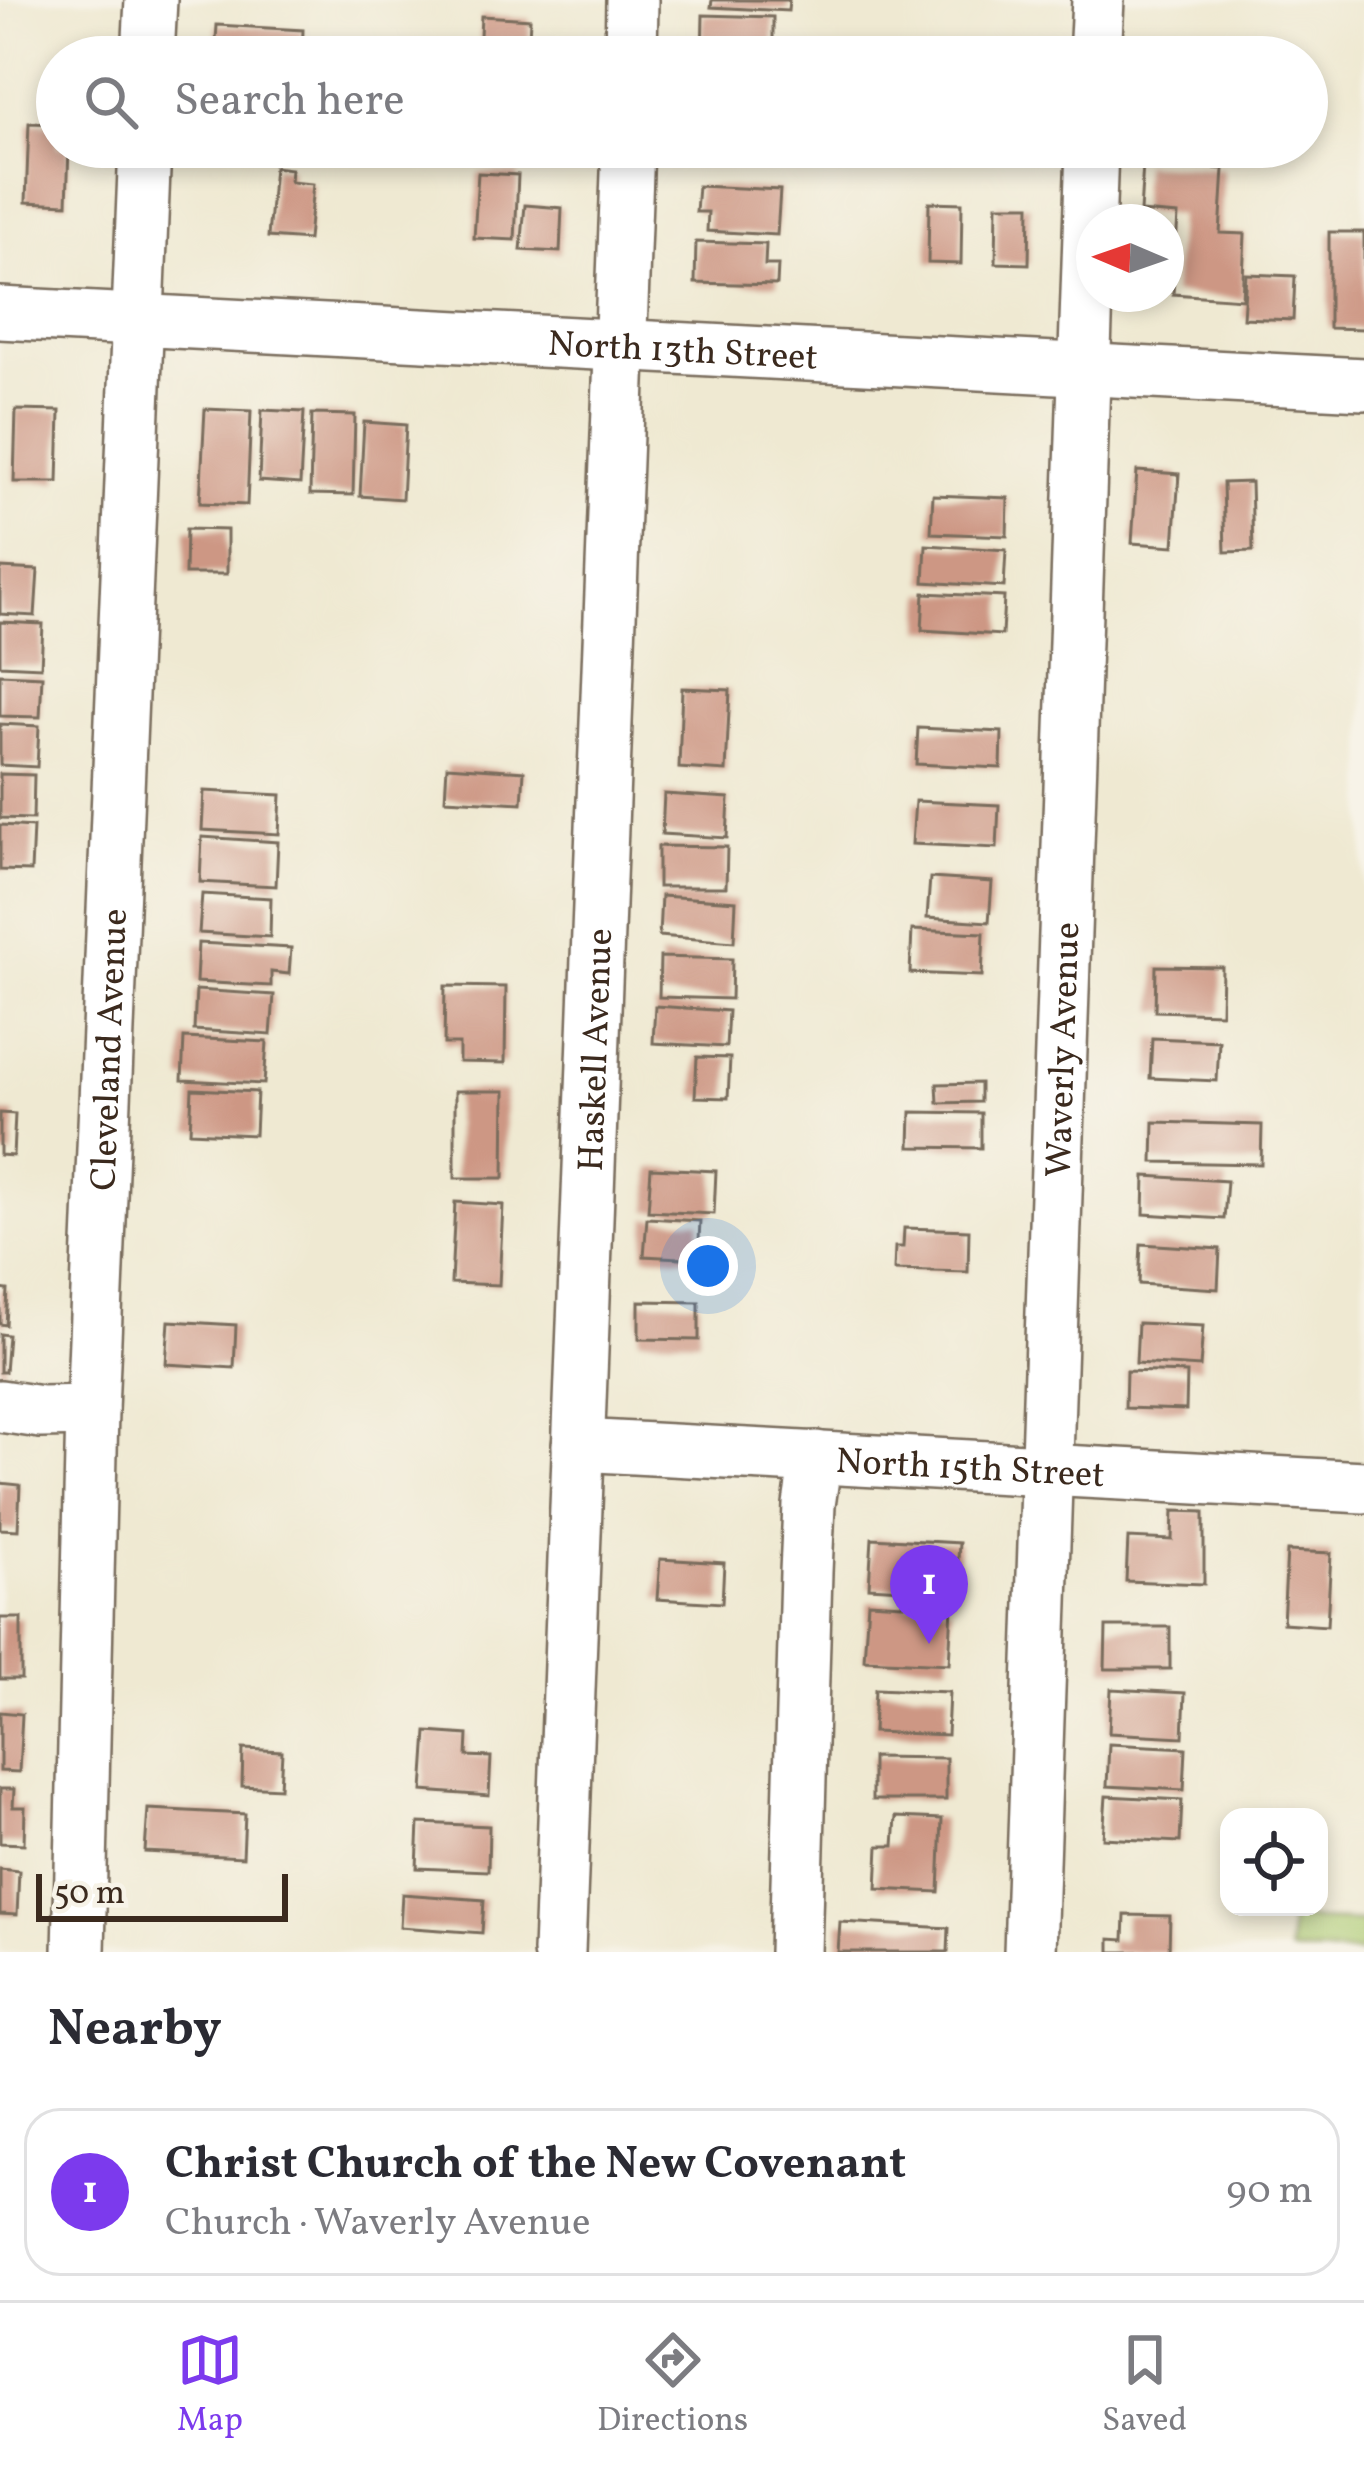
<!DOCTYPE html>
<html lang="en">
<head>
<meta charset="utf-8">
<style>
	body { margin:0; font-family:Vollkorn,serif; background:#f7f7f7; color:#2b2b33 }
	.controls { position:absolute; right:36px; bottom:36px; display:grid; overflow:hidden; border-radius:24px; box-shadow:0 6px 18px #0003 }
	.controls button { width:108px; height:108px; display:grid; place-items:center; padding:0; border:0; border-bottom:3px solid #e1e1e2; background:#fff; color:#2b2b33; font:60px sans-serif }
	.compass { position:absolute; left:1076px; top:204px; width:108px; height:108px; border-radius:50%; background:#fff; box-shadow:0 6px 18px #0003; rotate:272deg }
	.scale { position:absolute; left:36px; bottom:30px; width:252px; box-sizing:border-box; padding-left:12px; border:6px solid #3b2a1e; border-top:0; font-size:33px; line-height:42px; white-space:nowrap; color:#3b2a1e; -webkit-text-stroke:9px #f7f3e8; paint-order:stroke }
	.you { position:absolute; left:708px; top:1266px; width:42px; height:42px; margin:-30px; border:9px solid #fff; border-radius:50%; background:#1a73e8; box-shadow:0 0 0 18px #1a73e833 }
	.badge { display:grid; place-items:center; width:78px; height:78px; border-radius:50%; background:#7c3aed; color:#fff; font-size:39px; font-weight:700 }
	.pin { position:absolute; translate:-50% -99px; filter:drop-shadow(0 3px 6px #0008) }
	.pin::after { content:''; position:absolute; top:63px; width:42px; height:36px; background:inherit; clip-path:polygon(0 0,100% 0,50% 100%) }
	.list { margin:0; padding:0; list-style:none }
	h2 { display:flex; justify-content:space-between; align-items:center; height:156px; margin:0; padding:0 48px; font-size:51px }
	h2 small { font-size:39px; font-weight:400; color:#7c7c81 }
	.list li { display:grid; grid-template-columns:78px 1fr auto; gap:36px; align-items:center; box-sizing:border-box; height:168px; margin:0 24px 24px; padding:0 24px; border:3px solid #e1e1e2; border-radius:36px }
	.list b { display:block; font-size:45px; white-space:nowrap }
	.list p { margin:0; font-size:39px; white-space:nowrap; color:#7c7c81 }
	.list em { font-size:39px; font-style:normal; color:#7c7c81 }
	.icon { flex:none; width:66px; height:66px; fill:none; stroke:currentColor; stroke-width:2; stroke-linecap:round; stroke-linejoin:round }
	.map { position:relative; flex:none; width:1364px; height:1952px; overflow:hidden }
	.search { position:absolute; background:#fff; box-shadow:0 6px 18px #0003; left:36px; right:36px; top:36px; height:132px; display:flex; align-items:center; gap:30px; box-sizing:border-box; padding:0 42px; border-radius:66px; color:#7c7c81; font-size:45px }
	.sheet { height:348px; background:#fff }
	nav { display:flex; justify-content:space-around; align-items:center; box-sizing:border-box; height:168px; border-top:3px solid #e1e1e2; background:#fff; font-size:33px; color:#7c7c81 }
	nav a { display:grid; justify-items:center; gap:6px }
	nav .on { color:#7c3aed }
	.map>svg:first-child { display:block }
	.green { fill:#acca71; stroke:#747a48; stroke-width:3 }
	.building { fill:#cd9784 }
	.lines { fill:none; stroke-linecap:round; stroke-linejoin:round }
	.minor-casing { stroke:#7a6d5d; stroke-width:56 }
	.minor { stroke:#fff; stroke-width:51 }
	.labels { text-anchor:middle; stroke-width:9; stroke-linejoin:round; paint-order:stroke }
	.street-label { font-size:36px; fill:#3b2a1e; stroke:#f7f3e8 }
</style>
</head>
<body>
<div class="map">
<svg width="1364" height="1952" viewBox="0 0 1364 1952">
	<rect width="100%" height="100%" fill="#f7f3e8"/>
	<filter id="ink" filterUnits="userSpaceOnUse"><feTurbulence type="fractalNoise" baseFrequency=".00833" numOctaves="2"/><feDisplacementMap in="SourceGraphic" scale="24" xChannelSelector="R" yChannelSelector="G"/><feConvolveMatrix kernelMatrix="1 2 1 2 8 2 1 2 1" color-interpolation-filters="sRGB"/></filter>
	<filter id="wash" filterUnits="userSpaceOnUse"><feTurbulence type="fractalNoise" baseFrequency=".004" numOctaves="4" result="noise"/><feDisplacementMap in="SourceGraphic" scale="48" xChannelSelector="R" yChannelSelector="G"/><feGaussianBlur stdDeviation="2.7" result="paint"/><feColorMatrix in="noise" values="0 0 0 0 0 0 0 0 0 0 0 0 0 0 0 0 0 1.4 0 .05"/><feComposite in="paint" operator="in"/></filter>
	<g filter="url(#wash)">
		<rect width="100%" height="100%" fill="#efe9d2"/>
		<path class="green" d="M1290 1919 1364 1922V1952H1289Z"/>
		<g id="blocks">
			<g class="building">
				<path d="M712 0H789L788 11 711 7Z"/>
				<path d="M703 15 773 17V57L702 56Z"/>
				<path d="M481 16 530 19 528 57H479Z"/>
				<path d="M217 25 303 30 302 57H215Z"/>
				<path d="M29 123 57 124V147H69L67 204 26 202Z"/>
				<path d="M1143 164 1224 169 1220 233 1245 234 1242 299 1173 294 1178 215 1140 212Z"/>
				<path d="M274 167 291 169 290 182 313 184 308 240 268 237Z"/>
				<path d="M478 173 518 175 515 240 474 238Z"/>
				<path d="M698 186 780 190 777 235 707 231 708 212H696Z"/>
				<path d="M929 202 962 203 961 264 928 263Z"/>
				<path d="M525 205 562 208 560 252 521 250Z"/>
				<path d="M997 205H1030L1029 264 996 263Z"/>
				<path d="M1329 232H1364V329L1329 328Z"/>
				<path d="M696 242 766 244 765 265H778L777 285 695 283Z"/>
				<path d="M1246 274 1295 276 1293 320 1243 318Z"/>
				<path d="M205 409 251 411 247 505 200 503Z"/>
				<path d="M16 410 60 411 58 482H14Z"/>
				<path d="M262 410 304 412 300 484 259 481Z"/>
				<path d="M312 414 355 415 353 495 310 494Z"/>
				<path d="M364 422 406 425 402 499 360 496Z"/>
				<path d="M1137 471 1179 474 1174 546 1132 543Z"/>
				<path d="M1251 482 1253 551 1225 552 1223 483Z"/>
				<path d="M933 495 1008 498 1007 536 931 533Z"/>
				<path d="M186 529 227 530V574H185Z"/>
				<path d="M926 545 1006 550 1004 587 924 582Z"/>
				<path d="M0 568 38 570 35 616 0 614Z"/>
				<path d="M924 593 1004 597 1002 635 922 630Z"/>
				<path d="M0 622 43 624 41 667 0 665Z"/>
				<path d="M0 674 42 676 40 717 0 716Z"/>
				<path d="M682 688 730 690 726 771 679 768Z"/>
				<path d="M0 724 39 726 37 767 0 765Z"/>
				<path d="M918 728 1002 732 1001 768 916 764Z"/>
				<path d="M447 766 524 771 522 803 445 799Z"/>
				<path d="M0 774 34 775 33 819 0 818Z"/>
				<path d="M204 791 281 795 279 834 202 830Z"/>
				<path d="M664 794 729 798 727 838 662 834Z"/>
				<path d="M915 801 999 805 997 848 912 844Z"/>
				<path d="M0 825 33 827 31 871 0 870Z"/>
				<path d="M202 837 278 842 276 886 200 882Z"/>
				<path d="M658 846 727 847 726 887H658Z"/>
				<path d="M930 878 992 882 989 922 927 918Z"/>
				<path d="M202 894 271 898 270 937 199 933Z"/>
				<path d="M661 896 736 901 734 942 659 936Z"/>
				<path d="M912 930 984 933 982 976 910 973Z"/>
				<path d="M198 943 291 948 289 974 271 972V986L196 982Z"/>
				<path d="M660 957 732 959 731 999 659 997Z"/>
				<path d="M1156 966 1222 967 1221 1013 1155 1011Z"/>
				<path d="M445 986 506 987 505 1063 459 1062V1044H444Z"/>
				<path d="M196 990 274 995 271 1035 194 1030Z"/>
				<path d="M655 1006 728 1011 726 1047 653 1043Z"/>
				<path d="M184 1038 267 1042 264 1084 182 1080Z"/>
				<path d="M1152 1038 1219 1041 1217 1081 1150 1078Z"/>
				<path d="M697 1057 730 1058 728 1098 695 1097Z"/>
				<path d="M980 1083V1102L938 1103 937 1084Z"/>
				<path d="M192 1089 257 1092 255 1135 190 1132Z"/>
				<path d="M455 1091H505L504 1178H455Z"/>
				<path d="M911 1112 981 1113V1148L910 1147Z"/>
				<path d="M0 1113 15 1114 13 1156 0 1155Z"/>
				<path d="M1154 1122 1262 1125 1261 1164 1153 1162Z"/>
				<path d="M651 1168 716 1171 714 1214 648 1211Z"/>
				<path d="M1145 1176 1227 1181 1224 1219 1144 1214Z"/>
				<path d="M455 1202 503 1205 499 1285 451 1283Z"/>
				<path d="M647 1218 700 1221 698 1259 644 1256Z"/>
				<path d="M904 1228 969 1230 968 1272 894 1270 895 1247H903Z"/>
				<path d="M1141 1244 1220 1249 1218 1289 1139 1284Z"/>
				<path d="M0 1289 8 1290 6 1325 0 1324Z"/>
				<path d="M639 1301 699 1302V1340L639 1339Z"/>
				<path d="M169 1321 236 1325 234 1368 166 1364Z"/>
				<path d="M1138 1323 1203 1326 1200 1367 1136 1363Z"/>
				<path d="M0 1334 8 1335 5 1372H0Z"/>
				<path d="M1126 1371 1187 1373 1186 1410 1125 1408Z"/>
				<path d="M0 1483 20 1485 18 1530 0 1529Z"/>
				<path d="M1173 1511 1204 1512V1584L1126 1581 1128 1538 1172 1540Z"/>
				<path d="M872 1538 959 1543 956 1592 869 1587Z"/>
				<path d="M1287 1551 1331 1553 1327 1626 1283 1623Z"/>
				<path d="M660 1559 724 1563 722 1603 657 1599Z"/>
				<path d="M868 1602 952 1607 949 1664 864 1660Z"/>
				<rect x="0" y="1618" width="21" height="61"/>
				<path d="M1106 1627H1170V1669H1105Z"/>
				<path d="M875 1689 949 1692 947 1735 873 1732Z"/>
				<path d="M1111 1689 1185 1693 1183 1737 1109 1733Z"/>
				<path d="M0 1712 22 1714 19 1772 0 1771Z"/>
				<path d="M427 1732 468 1735 467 1756 491 1757 489 1796 423 1791Z"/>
				<path d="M1109 1744 1186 1748 1184 1790 1107 1786Z"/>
				<path d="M243 1749 282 1751 280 1788 242 1786Z"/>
				<path d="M872 1757 946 1758V1800H872Z"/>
				<path d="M0 1789H14L13 1807H25L24 1844 0 1843Z"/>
				<path d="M1106 1796 1182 1800 1180 1842 1103 1838Z"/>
				<path d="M148 1809 245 1814 243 1857 145 1852Z"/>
				<path d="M896 1817 942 1819 939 1892 877 1889 879 1846H894Z"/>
				<path d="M419 1823 489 1826 488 1871 417 1868Z"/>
				<path d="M0 1869 19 1871 17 1915 0 1914Z"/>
				<path d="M402 1894 484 1900 482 1933 400 1927Z"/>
				<path d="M1125 1915 1170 1916 1169 1952H1110V1939L1124 1940Z"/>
				<path d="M840 1922 949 1928 948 1952H838Z"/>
			</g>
		</g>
	</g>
	<g filter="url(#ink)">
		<use href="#blocks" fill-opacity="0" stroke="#7a6d5d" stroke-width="3"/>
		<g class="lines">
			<g class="minor-casing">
				<g id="minor">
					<path d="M148 57 151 0"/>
					<path d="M631 57 632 0"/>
					<path d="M1095 57 1098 0"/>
					<path id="s1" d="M0 313 1364 384"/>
					<path d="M0 1406 41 1412 92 1411"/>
					<path id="s2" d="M578 1445 1364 1487"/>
					<path id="s3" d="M79 1952 92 1411 145 147"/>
					<path id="s4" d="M559 1952 628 147"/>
					<path d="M795 1952 806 1572 809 1505 816 1457"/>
					<path id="s5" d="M1030 1952 1092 147"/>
				</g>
			</g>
			<use href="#minor" class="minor"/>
		</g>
	</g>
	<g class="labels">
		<g class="street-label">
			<text dy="13" stroke="none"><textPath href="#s1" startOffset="684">North 13th Street</textPath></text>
			<text dy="13" stroke="none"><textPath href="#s3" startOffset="903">Cleveland Avenue</textPath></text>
			<text dy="13" stroke="none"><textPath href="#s5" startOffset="903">Waverly Avenue</textPath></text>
			<text dy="13" stroke="none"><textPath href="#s4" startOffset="903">Haskell Avenue</textPath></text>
			<text dy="13" stroke="none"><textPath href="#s2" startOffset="393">North 15th Street</textPath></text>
		</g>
	</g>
</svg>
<div class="controls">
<button><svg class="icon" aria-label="locate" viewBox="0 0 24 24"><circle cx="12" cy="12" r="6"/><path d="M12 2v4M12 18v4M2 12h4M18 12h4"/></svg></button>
</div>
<svg class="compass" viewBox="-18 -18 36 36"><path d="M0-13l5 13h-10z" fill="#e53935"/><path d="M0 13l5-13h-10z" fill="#7c7c81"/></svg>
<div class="scale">50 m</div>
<div class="you"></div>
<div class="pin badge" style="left:929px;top:1644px">1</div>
<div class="search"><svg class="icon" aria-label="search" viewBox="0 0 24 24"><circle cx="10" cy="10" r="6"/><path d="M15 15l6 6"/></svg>Search here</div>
</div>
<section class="sheet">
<h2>Nearby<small></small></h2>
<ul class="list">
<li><span class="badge">1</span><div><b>Christ Church of the New Covenant</b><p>Church · Waverly Avenue</p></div><em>90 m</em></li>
</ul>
</section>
<nav>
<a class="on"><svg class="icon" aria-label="map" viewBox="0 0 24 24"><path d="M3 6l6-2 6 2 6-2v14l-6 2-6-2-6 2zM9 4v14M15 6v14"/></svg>Map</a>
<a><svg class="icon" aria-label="directions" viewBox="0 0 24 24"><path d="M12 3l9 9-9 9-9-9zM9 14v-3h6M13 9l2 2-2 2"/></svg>Directions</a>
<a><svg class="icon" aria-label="saved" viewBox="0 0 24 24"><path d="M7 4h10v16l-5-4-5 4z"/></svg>Saved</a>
</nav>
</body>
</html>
